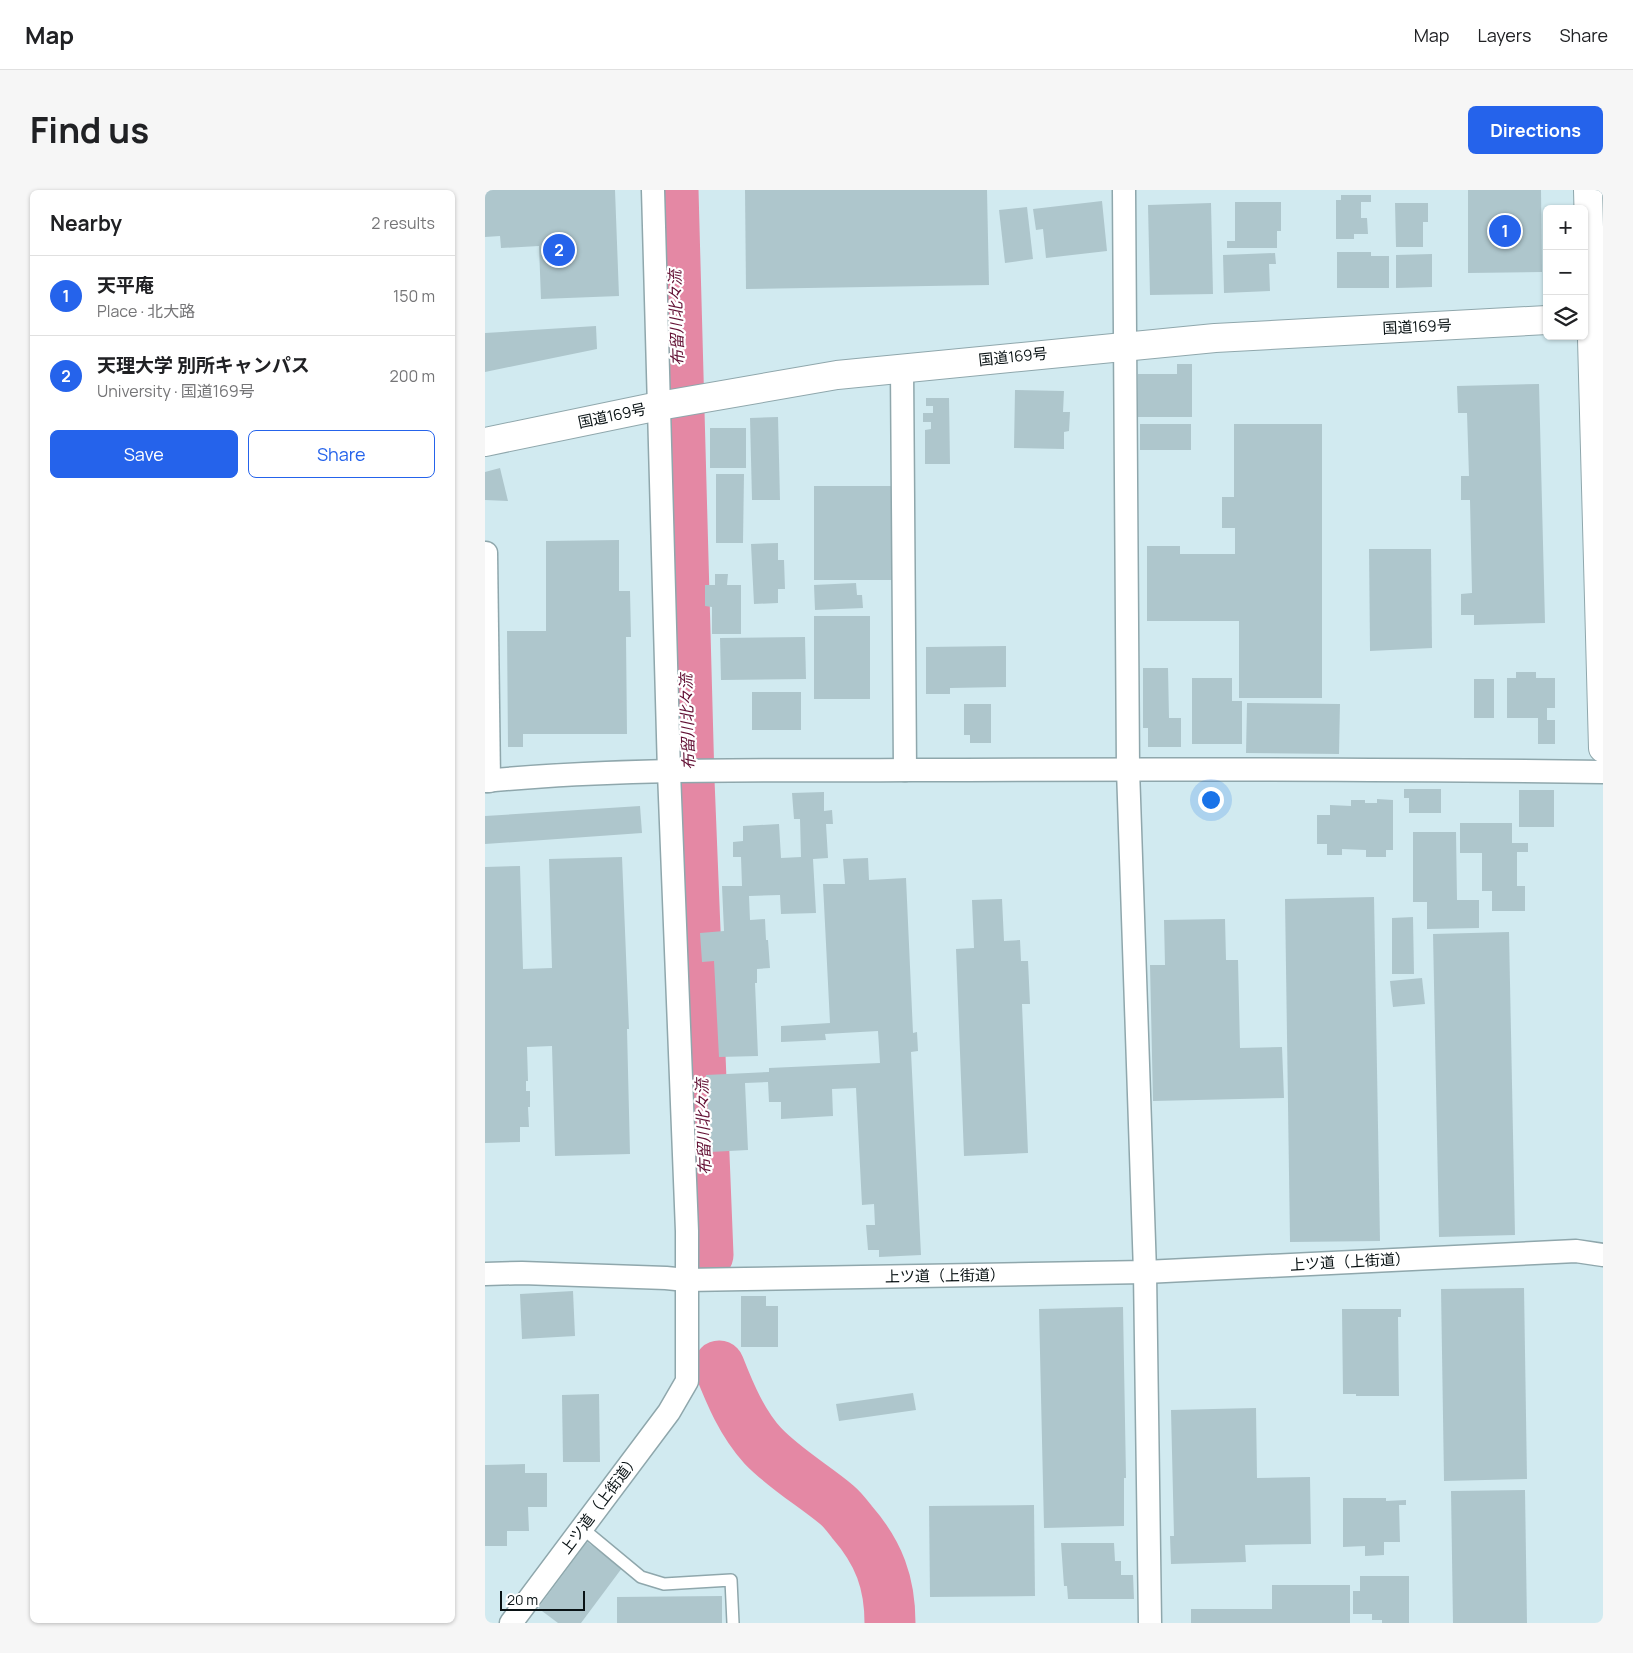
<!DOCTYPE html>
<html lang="en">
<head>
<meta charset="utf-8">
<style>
	body { margin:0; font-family:Manrope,"Noto Sans JP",sans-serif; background:#f6f6f6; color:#202124 }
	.controls { position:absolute; right:15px; top:15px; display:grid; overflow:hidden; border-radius:8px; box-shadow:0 1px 4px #0004 }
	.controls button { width:45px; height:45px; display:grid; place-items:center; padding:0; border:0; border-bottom:1px solid #e0e0e0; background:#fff; color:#202124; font:25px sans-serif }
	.scale { position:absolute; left:15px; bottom:12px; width:85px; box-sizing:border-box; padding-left:5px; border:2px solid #091214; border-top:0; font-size:14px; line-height:18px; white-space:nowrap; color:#091214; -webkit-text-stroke:4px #fff; paint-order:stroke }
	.you { position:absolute; left:725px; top:609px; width:18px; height:18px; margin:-12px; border:4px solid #fff; border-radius:50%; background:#1a73e8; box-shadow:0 0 0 8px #1a73e833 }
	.badge { display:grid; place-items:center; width:32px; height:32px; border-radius:50%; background:#2563eb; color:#fff; font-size:16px; font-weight:700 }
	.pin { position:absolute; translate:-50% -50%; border:2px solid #fff; box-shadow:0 1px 5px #0006 }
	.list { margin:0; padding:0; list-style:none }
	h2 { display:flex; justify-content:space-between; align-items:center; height:65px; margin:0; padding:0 20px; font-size:21px }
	h2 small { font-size:16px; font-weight:400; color:#757577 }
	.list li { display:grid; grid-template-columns:32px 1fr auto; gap:15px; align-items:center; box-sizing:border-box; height:80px; padding:0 20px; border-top:1px solid #e0e0e0 }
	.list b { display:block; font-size:19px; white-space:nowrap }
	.list p { margin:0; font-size:16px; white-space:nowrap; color:#757577 }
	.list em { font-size:16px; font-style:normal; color:#757577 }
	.actions { display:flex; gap:10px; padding:15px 20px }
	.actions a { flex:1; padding:11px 0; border:1px solid #2563eb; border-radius:8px; text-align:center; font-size:18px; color:#2563eb }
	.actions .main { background:#2563eb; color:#fff }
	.icon { flex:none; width:28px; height:28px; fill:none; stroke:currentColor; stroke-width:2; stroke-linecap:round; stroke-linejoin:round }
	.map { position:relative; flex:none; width:1118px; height:1433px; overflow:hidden; border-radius:8px }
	header { display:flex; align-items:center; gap:30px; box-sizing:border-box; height:70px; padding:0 25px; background:#fff; border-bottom:1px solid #e0e0e0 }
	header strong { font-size:24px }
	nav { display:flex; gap:28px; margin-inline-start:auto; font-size:18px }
	.intro { display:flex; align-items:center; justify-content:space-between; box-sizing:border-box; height:120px; padding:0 30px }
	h1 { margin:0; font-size:35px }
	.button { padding:12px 22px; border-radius:8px; background:#2563eb; color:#fff; font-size:18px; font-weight:700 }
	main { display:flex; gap:30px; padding:0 30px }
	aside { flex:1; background:#fff; border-radius:8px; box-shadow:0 1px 4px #0004 }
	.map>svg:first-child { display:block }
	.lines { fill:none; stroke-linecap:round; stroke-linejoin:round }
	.river { stroke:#e488a4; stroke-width:51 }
	.building { fill:#aec6cc }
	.lane-casing { stroke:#8fa7ac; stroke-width:14 }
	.street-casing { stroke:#8fa7ac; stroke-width:25 }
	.secondary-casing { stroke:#8fa7ac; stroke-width:30 }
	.highway-casing { stroke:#8fa7ac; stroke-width:30 }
	.lane { stroke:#fff; stroke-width:11 }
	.street { stroke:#fff; stroke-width:22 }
	.secondary { stroke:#fff; stroke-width:28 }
	.highway { stroke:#fff; stroke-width:28 }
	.labels { text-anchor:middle; stroke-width:4.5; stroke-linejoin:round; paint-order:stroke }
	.street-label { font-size:15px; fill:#091214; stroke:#fff }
	.water-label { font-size:16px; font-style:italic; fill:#620f33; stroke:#fff }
</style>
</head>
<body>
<header>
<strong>Map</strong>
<nav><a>Map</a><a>Layers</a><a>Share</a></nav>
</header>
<div class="intro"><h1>Find us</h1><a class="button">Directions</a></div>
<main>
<aside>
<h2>Nearby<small>2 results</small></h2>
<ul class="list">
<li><span class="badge">1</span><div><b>天平庵</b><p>Place · 北大路</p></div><em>150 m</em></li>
<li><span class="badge">2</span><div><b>天理大学 別所キャンパス</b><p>University · 国道169号</p></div><em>200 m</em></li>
</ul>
<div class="actions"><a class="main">Save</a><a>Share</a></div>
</aside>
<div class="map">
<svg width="1118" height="1433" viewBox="0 0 1118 1433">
	<rect width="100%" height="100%" fill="#d1eaf0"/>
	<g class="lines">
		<g class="river">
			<path d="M188 0 204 590 223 1065"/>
			<path d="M234 1176C245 1204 257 1233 278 1256 300 1279 328 1295 352 1315 358 1320 363 1327 367 1332 394 1363 405 1393 405 1433"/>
		</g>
	</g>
	<g class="building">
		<path d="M0 0H130L134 106 56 109 54 56 16 58 15 46 0 47Z"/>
		<path d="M260 0H502L504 95 261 99Z"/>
		<path d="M983 0H1056L1057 82 983 83Z"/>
		<path d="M856 5H886V12H876V28H882L883 44H869V49H851V10H856Z"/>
		<path d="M617 11 622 61 561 68 558 39 551 40 548 19Z"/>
		<path d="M750 12H796V41H792V58H742V51H750Z"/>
		<path d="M726 13 728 104 665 105 663 15Z"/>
		<path d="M910 13H943V32H938V57H911Z"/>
		<path d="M542 17 548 69 520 73 514 20Z"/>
		<path d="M852 62H886V66H904V98H852Z"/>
		<path d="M790 63 791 74H784L785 101 739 103 738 65Z"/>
		<path d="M947 64V97L911 98V65Z"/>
		<path d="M111 136 112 159 0 182V143Z"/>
		<path d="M692 174H707V227H653V184H692Z"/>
		<path d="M1054 194 1060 433 989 435V425H976V404L987 403 985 310H976V286H984L982 223H973L972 196Z"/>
		<path d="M530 200 579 201 578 222H585L584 241 579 242V259L529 258Z"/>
		<path d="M441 208H464L465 274H440V240L446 239V232H438V223H448V216H441Z"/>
		<path d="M293 227 295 310H267L265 228Z"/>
		<rect x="655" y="234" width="51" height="26"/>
		<path d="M749 234H837V508H754V431H662V356H695V364H750V338H737V307H749Z"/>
		<rect x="225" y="238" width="36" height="40"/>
		<path d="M15 278 23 311 0 310V282Z"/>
		<path d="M231 284H259L258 353H231Z"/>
		<rect x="329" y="296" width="79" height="94"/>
		<path d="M134 350V401H145L146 447H141L142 544H38V557H23L22 441H61V351Z"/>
		<path d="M293 353V370H299L300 399H293V413L269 414 266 354Z"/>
		<path d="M884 359H946L947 458 885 461Z"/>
		<path d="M230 384H243L242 395H256V444H227V417L220 416V395H230Z"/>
		<path d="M371 393 372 405H377L378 418 330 420 329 395Z"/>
		<rect x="329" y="426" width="56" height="83"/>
		<path d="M320 447 321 489 236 490 235 448Z"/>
		<path d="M521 456V497L465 498V504H441V457Z"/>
		<path d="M658 478H683L684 528H696V557H663V538H658Z"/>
		<path d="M1031 482H1051V488H1070V518H1062V530H1070V554H1053V528H1022V488H1031Z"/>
		<path d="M707 488H747V511H757V554H707Z"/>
		<rect x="989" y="489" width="20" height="39"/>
		<rect x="267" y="502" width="49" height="38"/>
		<path d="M762 513 855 514 854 564 761 563Z"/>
		<path d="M479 514H506V553H485V545H479Z"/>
		<path d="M919 599H956V623H924V608H919Z"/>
		<rect x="1034" y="600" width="35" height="37"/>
		<path d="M339 602V621L347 620 348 634H341L343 668 328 669 331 723 296 724 295 705 264 706 265 730 280 729 281 750H283L285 778 272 779V793H270L273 866 234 867 229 771 217 772 215 743 239 741 237 696H257L256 667H248V652L258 651V636L294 634 296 668 316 667 315 629H309L307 603Z"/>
		<path d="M892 609 908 610V660H901V667H881V660L857 659V665H842V654H832V625H845V615L866 616V610H880V613H892Z"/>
		<path d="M155 616 157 643 0 654V626Z"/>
		<path d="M975 633H1027V653H1043V662H1032V696H1040V721H1007V701H997V663H975Z"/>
		<path d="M928 642H971L972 710H994V738L942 739V712H928Z"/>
		<path d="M137 667 144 839H142L145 964 70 966 67 856 42 857 43 891H41V901H45V917H43L44 937H35V952L0 953V677L35 676 38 779 67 778 64 669Z"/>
		<path d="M383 668 384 690 421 688 428 843 432 842 433 861 426 862 436 1065 394 1067V1060H383L381 1035H390L389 1014 377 1015 371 898 347 899 348 926 296 929V912H284L283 892 260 893 263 960 225 962 221 885 284 882V878L395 873 393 841 340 844 341 850 296 852V836L345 833 338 694H360L358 669Z"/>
		<path d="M889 707 895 1051 805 1052 800 709Z"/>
		<path d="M517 709 519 751 535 750 536 771H543L545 814H537L543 963 479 966 471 759 489 758 487 710Z"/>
		<path d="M928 727 929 784H907V728Z"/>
		<path d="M740 729 741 770H753L755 858 797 857 799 908 668 911 665 775H680L679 730Z"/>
		<path d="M1024 742 1030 1045 954 1047 948 744Z"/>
		<path d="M937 788 940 814 908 817 905 791Z"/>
		<path d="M1039 1098 1042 1289 959 1291 956 1099Z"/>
		<path d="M88 1101 90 1146 37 1149 35 1104Z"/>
		<path d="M256 1106H281V1116H293V1157H256Z"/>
		<path d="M638 1117 641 1288H639V1336L559 1338 554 1119Z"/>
		<path d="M857 1119H916V1127H913L914 1206H871V1204H858Z"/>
		<path d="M428 1203 431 1220 354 1231 351 1214Z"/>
		<path d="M114 1204 115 1272H78L77 1205Z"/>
		<path d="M771 1218 772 1288 825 1287 826 1354 760 1355 761 1372 686 1374 685 1346H689L686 1220Z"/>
		<path d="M40 1274V1283H62V1317H43L44 1341H22V1356H0V1275Z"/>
		<path d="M1040 1300 1042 1433H968L966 1301Z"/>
		<path d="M858 1308H901V1311L921 1310V1315H914L915 1352H899V1365L880 1366V1356L858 1357Z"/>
		<path d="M549 1315 550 1406 445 1407 444 1316Z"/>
		<path d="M102 1352 137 1378 96 1433H73L53 1418Z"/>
		<path d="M576 1353H629L630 1371H636V1385H648L649 1409H583L582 1396H579Z"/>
		<path d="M875 1386H924V1433H897V1430H887V1424H868V1401H875Z"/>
		<path d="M787 1395H865V1433H706V1419H787Z"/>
		<path d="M237 1406V1433H132V1407Z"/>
	</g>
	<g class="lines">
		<g class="lane-casing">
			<path id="lane" d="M97 1338 156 1387 179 1394 246 1390 248 1433"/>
		</g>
		<g class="street-casing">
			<g id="street">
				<path d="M639 0 643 579 660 1082 665 1433"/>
				<path d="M417 178 420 580"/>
				<path d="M1 363 4 591"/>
				<path d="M0 591C141 577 285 581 427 580 657 579 888 579 1118 582"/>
				<path d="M0 1084 37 1083 181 1088 201 1090 260 1089 660 1082 1091 1061 1118 1065"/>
				<path d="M26 1433 184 1222 202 1191V1041L184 582 168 0"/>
			</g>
		</g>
		<g class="secondary-casing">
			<path id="secondary" d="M1103 0 1118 558"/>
		</g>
		<g class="highway-casing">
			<g id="highway">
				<path d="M1099 128 1118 127"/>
				<path d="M0 252 174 216 352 185 730 148 1062 130"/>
			</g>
		</g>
		<use href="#lane" class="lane"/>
		<use href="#street" class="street"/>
		<use href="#secondary" class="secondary"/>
		<use href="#highway" class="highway"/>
	</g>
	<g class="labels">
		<g class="street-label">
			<text transform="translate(932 137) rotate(-3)" y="5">国道169号</text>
			<text transform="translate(528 167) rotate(-6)" y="5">国道169号</text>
			<text transform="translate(127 226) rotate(-12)" y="5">国道169号</text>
			<text transform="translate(865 1072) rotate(-3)" y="5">上ツ道（上街道）</text>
			<text transform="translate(460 1086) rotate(-1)" y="5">上ツ道（上街道）</text>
			<text transform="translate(115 1314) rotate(-53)" y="5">上ツ道（上街道）</text>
		</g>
		<g class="water-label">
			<text transform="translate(191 128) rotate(-92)" y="6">布留川北々流</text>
			<text transform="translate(202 532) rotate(-92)" y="6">布留川北々流</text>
			<text transform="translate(218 937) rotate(-92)" y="6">布留川北々流</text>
		</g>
	</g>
</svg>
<div class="controls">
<button>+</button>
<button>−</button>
<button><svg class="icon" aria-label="layers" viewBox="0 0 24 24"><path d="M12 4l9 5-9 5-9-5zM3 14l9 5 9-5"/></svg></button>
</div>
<div class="scale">20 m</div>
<div class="you"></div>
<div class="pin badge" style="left:1020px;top:41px">1</div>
<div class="pin badge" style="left:74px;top:60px">2</div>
</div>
</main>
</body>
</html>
